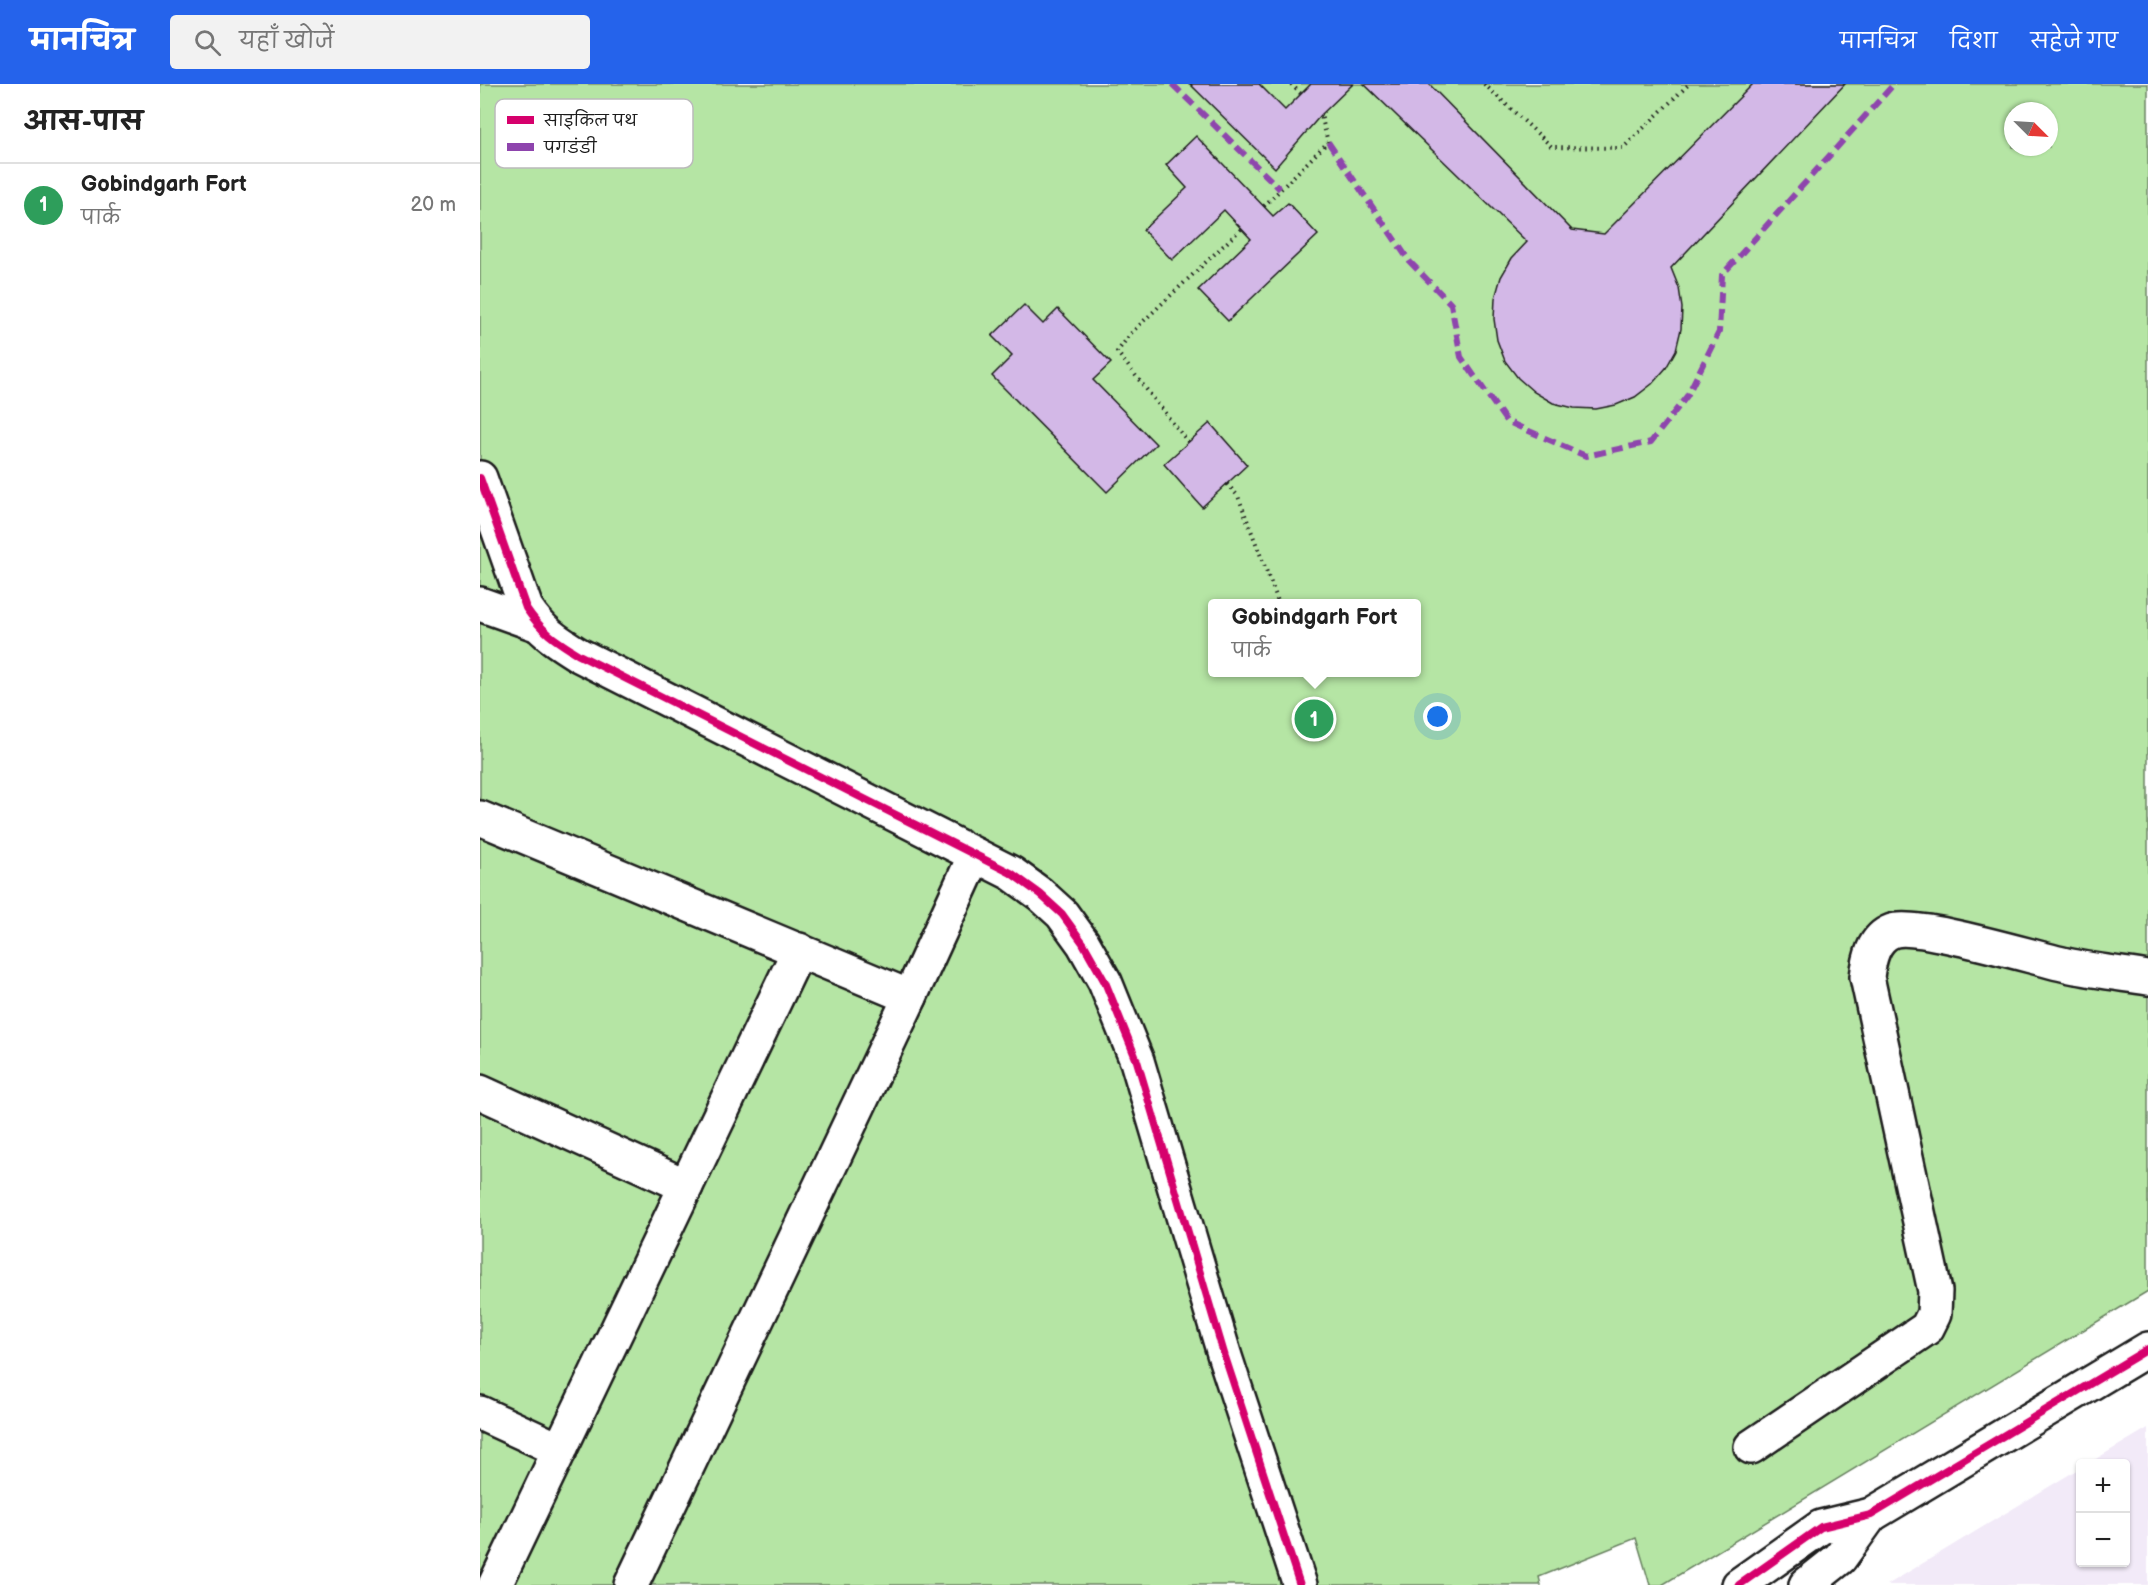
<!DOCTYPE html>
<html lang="hi">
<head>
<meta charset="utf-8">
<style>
	body { margin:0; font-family:"Balsamiq Sans","Playpen Sans Deva",sans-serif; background:#f2f2f2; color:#222 }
	.controls { position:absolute; right:18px; bottom:18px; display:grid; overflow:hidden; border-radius:6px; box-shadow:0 2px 4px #0004 }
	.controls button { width:54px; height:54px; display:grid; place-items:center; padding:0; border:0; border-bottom:2px solid #e0e0e0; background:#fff; color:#222; font:30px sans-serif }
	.compass { position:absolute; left:1524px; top:18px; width:54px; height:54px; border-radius:50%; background:#fff; box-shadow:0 2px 4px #0004; rotate:114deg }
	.you { position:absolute; left:958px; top:633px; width:21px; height:21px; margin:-15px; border:4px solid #fff; border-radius:50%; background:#1a73e8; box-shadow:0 0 0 9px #1a73e833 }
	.badge { display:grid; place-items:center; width:39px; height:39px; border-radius:50%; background:#2563eb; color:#fff; font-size:20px; font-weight:700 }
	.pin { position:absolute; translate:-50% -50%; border:3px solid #fff; box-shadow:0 2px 6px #0006 }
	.popup { position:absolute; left:728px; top:515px; width:213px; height:78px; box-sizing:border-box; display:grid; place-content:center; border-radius:6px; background:#fff; filter:drop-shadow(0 2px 4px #0005); font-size:20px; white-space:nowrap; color:#767676 }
	.popup b { font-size:22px; color:#222 }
	.popup::after { content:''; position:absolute; left:50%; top:100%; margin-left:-12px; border:12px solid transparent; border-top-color:#fff }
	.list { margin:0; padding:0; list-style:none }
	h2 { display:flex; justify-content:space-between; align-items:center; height:78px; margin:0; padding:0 24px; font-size:26px }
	h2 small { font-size:20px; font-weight:400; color:#767676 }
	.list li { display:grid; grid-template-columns:39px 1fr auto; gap:18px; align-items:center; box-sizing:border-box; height:84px; padding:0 24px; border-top:2px solid #e0e0e0 }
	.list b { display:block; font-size:22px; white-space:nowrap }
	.list p { margin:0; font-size:20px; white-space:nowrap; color:#767676 }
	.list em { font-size:20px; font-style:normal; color:#767676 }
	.icon { flex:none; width:33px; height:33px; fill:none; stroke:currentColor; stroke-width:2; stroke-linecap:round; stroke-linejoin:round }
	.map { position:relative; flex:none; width:1668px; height:1501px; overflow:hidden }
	header { display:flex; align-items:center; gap:36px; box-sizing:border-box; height:84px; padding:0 30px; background:#2563eb; color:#fff }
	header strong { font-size:28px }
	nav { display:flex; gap:33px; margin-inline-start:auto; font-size:21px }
	.search { width:420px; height:54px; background:#f2f2f2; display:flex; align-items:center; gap:15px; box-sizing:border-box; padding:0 21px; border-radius:6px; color:#767676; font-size:22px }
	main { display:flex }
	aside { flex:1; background:#fff }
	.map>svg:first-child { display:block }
	.built { fill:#f2eaf8 }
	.green { fill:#b5e5a4; stroke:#688060; stroke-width:1.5; fill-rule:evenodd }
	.building { fill:#d3b8e7; stroke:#1c1c1c; stroke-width:1.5 }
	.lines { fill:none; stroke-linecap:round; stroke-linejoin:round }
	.minor-casing { stroke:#1c1c1c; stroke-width:38 }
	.path { stroke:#1c1c1c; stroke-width:4; stroke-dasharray:1.5 4.5; stroke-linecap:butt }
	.minor { stroke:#fff; stroke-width:33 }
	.quiet { stroke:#8e44ad; stroke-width:6; stroke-dasharray:12 6; stroke-linecap:butt }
	.cycleway-casing { stroke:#fff; stroke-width:11 }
	.cycleway { stroke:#d6006c; stroke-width:8 }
	.key { fill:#fff; stroke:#bbb; stroke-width:1.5 }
	.key-label { font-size:16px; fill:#1c1c1c }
</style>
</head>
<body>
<header>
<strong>मानचित्र</strong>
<div class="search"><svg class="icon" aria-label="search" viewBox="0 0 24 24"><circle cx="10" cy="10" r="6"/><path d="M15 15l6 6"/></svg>यहाँ खोजें</div>
<nav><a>मानचित्र</a><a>दिशा</a><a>सहेजे गए</a></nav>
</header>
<main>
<aside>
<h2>आस-पास<small></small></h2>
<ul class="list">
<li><span class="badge" style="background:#2e9e5b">1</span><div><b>Gobindgarh Fort</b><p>पार्क</p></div><em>20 m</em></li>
</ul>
</aside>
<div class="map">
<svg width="1668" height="1501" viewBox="0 0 1668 1501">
	<rect width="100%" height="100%" fill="#fff"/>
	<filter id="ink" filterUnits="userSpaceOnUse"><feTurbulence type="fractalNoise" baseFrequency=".0167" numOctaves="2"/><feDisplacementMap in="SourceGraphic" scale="12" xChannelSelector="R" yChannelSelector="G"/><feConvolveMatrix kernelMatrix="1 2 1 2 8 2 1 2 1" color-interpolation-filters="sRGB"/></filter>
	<g filter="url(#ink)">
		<path class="built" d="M1668 1344V1501H1407L1600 1384V1478H1646V1380L1609 1379Z"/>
		<path class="green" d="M0 0H1668V1207L1182 1501H1170L1156 1454 1059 1493 1061 1501H0ZM1533 27H1569V63H1533ZM732 520H936V588H732Z"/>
		<g class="building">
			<path d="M710 0H779L805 26 831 0H873L841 31 795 84Z"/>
			<path d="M884 0H949L1092 146 1124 150 1273 0H1365L1191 184 1199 204 1202 224 1201 245 1196 266 1186 284 1172 300 1155 313 1136 321 1116 325 1094 324 1073 319 1054 308 1038 294 1025 277 1017 256 1014 235 1015 214 1021 193 1032 174 1047 158Z"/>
			<path d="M716 52 793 132 808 119 838 151 748 237 718 206 771 155 744 126 692 176 663 146 707 104 686 81Z"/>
			<path d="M544 221 563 240 578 225 631 279 613 296 676 360 627 408 512 292 532 272 512 252Z"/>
			<path d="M730 339 767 381 722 423 684 380Z"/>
		</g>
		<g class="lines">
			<g class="minor-casing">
				<g id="minor">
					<path d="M0 394 46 524C62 548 75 556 99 571L531 789 560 810 582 830 603 859 625 898 657 977 745 1273 820 1501"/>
					<path d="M0 520 56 540"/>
					<path d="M0 734 430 913"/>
					<path d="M0 1008 206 1102"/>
					<path d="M0 1329 80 1366"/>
					<path d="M1271 1363 1447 1244 1454 1230 1455 1207 1387 893C1389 876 1393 854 1412 847 1438 838 1557 875 1591 882 1617 887 1642 890 1668 894"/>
					<path d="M15 1501 319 866"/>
					<path d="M151 1501 430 913 495 771"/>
					<path d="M1259 1501 1341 1443 1391 1431 1668 1265"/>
					<path d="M1326 1501 1360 1474 1391 1431"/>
				</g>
			</g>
			<g class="path">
				<path d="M811 0 821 10"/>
				<path d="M1004 0 1072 63 1143 64 1209 0"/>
				<path d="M784 122 848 58 841 31"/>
				<path d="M708 358 637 268 652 248 761 145"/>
				<path d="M747 400 758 412 799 520"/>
			</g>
			<use href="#minor" class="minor"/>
			<g class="quiet">
				<path d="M692 0 800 105"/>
				<path d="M848 58 930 178 971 220 981 273 1026 337 1106 372 1171 358 1207 312 1239 248 1242 191 1414 0"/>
			</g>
			<g class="cycleway-casing">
				<g id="cycleway">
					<path d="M0 394 46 524C62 548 75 556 99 571L531 789 560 810 582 830 603 859 625 898 657 977 745 1273 820 1501"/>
					<path d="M1259 1501 1341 1443 1391 1431 1668 1265"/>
				</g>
			</g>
			<use href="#cycleway" class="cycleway"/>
		</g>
	</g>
	<rect x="15" y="15" width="198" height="69" rx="9" class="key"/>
	<rect x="27" y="32" width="27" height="8" fill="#d6006c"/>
	<rect x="27" y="59" width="27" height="8" fill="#8e44ad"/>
	<g class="key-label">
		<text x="64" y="42">साइकिल पथ</text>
		<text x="64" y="69">पगडंडी</text>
	</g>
</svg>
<div class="controls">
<button>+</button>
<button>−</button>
</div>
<svg class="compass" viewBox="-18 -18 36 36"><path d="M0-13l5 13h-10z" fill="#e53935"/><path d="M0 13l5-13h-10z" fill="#767676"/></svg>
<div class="you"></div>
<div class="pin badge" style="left:834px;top:635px;background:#2e9e5b">1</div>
<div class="popup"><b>Gobindgarh Fort</b>पार्क</div>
</div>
</main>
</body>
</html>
